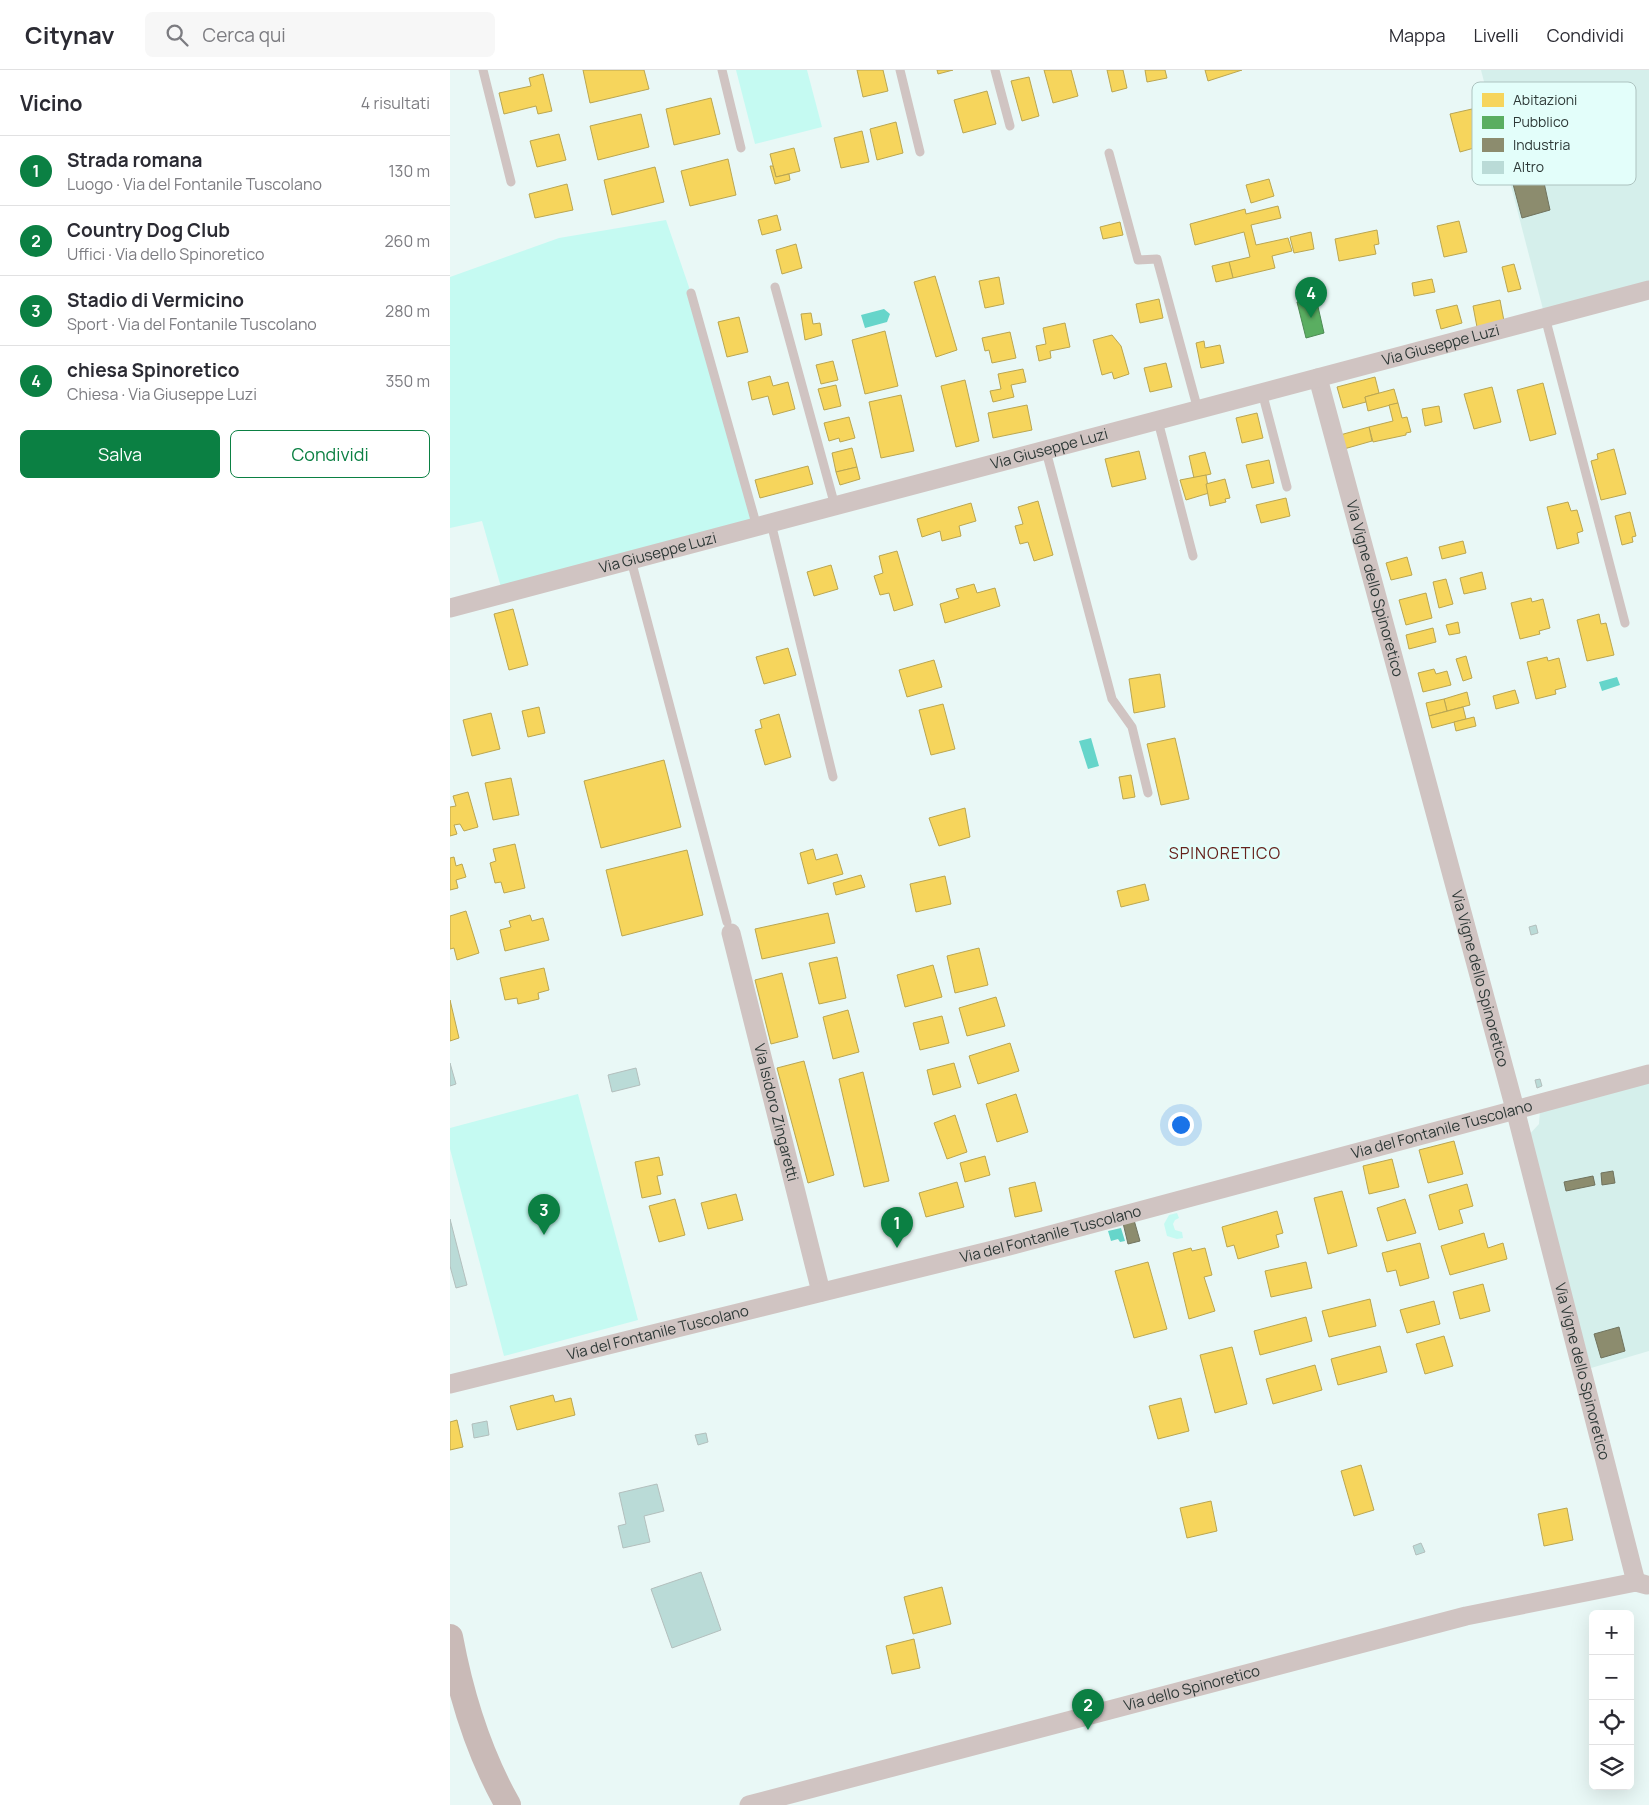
<!DOCTYPE html>
<html lang="it">
<head>
<meta charset="utf-8">
<style>
	body { margin:0; font-family:Manrope,sans-serif; background:#f7f7f7; color:#2b2b33 }
	.controls { position:absolute; right:15px; bottom:15px; display:grid; overflow:hidden; border-radius:8px; box-shadow:0 5px 20px #0002 }
	.controls button { width:45px; height:45px; display:grid; place-items:center; padding:0; border:0; border-bottom:1px solid #e1e1e2; background:#fff; color:#2b2b33; font:25px sans-serif }
	.you { position:absolute; left:730px; top:1054px; width:18px; height:18px; margin:-12px; border:4px solid #fff; border-radius:50%; background:#1a73e8; box-shadow:0 0 0 8px #1a73e833 }
	.badge { display:grid; place-items:center; width:32px; height:32px; border-radius:50%; background:#0b8043; color:#fff; font-size:16px; font-weight:700 }
	.pin { position:absolute; translate:-50% -41px; filter:drop-shadow(0 1px 2px #0008) }
	.pin::after { content:''; position:absolute; top:26px; width:18px; height:15px; background:inherit; clip-path:polygon(0 0,100% 0,50% 100%) }
	.list { margin:0; padding:0; list-style:none }
	h2 { display:flex; justify-content:space-between; align-items:center; height:65px; margin:0; padding:0 20px; font-size:21px }
	h2 small { font-size:16px; font-weight:400; color:#7c7c81 }
	.list li { display:grid; grid-template-columns:32px 1fr auto; gap:15px; align-items:center; box-sizing:border-box; height:70px; padding:0 20px; border-top:1px solid #e1e1e2 }
	.list b { display:block; font-size:19px; white-space:nowrap }
	.list p { margin:0; font-size:16px; white-space:nowrap; color:#7c7c81 }
	.list em { font-size:16px; font-style:normal; color:#7c7c81 }
	.actions { display:flex; gap:10px; padding:15px 20px }
	.actions a { flex:1; padding:11px 0; border:1px solid #0b8043; border-radius:8px; text-align:center; font-size:18px; color:#0b8043 }
	.actions .main { background:#0b8043; color:#fff }
	.icon { flex:none; width:28px; height:28px; fill:none; stroke:currentColor; stroke-width:2; stroke-linecap:round; stroke-linejoin:round }
	.map { position:relative; flex:none; width:1199px; height:1735px; overflow:hidden }
	header { display:flex; align-items:center; gap:30px; box-sizing:border-box; height:70px; padding:0 25px; background:#fff; border-bottom:1px solid #e1e1e2 }
	header strong { font-size:24px }
	nav { display:flex; gap:28px; margin-inline-start:auto; font-size:18px }
	.search { width:350px; height:45px; background:#f7f7f7; display:flex; align-items:center; gap:12px; box-sizing:border-box; padding:0 18px; border-radius:8px; color:#7c7c81; font-size:19px }
	main { display:flex }
	aside { flex:1; background:#fff }
	.map>svg:first-child { display:block }
	.built { fill:#d5efeb }
	.green { fill:#c5faf2 }
	.water { fill:#66d5ca }
	.homes { fill:#f6d55c; stroke:#baa651 }
	.public { fill:#5aae61; stroke:#4d8b54 }
	.industry { fill:#8c8c6e; stroke:#70735e }
	.building { fill:#badbd7; stroke:#b3bfbd }
	.lines { fill:none; stroke-linecap:round; stroke-linejoin:round }
	.lane { stroke:#d0c4c2; stroke-width:9 }
	.street { stroke:#d0c4c2; stroke-width:19 }
	.secondary { stroke:#c9bab7; stroke-width:26 }
	.labels { text-anchor:middle; stroke-width:5; stroke-linejoin:round; paint-order:stroke }
	.street-label { font-size:15px; fill:#2e3937; stroke:#e3fefa }
	.neighbourhood-label { font-size:16px; letter-spacing:1px; fill:#66211c; stroke:#e3fefa }
	.key { fill:#e3fefa; stroke:#adc3c0; stroke-width:1 }
	.key-label { font-size:14px; fill:#2e3937 }
</style>
</head>
<body>
<header>
<strong>Citynav</strong>
<div class="search"><svg class="icon" aria-label="search" viewBox="0 0 24 24"><circle cx="10" cy="10" r="6"/><path d="M15 15l6 6"/></svg>Cerca qui</div>
<nav><a>Mappa</a><a>Livelli</a><a>Condividi</a></nav>
</header>
<main>
<aside>
<h2>Vicino<small>4 risultati</small></h2>
<ul class="list">
<li><span class="badge">1</span><div><b>Strada romana</b><p>Luogo · Via del Fontanile Tuscolano</p></div><em>130 m</em></li>
<li><span class="badge">2</span><div><b>Country Dog Club</b><p>Uffici · Via dello Spinoretico</p></div><em>260 m</em></li>
<li><span class="badge">3</span><div><b>Stadio di Vermicino</b><p>Sport · Via del Fontanile Tuscolano</p></div><em>280 m</em></li>
<li><span class="badge">4</span><div><b>chiesa Spinoretico</b><p>Chiesa · Via Giuseppe Luzi</p></div><em>350 m</em></li>
</ul>
<div class="actions"><a class="main">Salva</a><a>Condividi</a></div>
</aside>
<div class="map">
<svg width="1199" height="1735" viewBox="0 0 1199 1735">
	<rect width="100%" height="100%" fill="#e9f8f6"/>
	<g class="built">
		<path d="M1031 0H1199V220L1095 247Z"/>
		<path d="M1199 1013V1281L1141 1298 1078 1066 1089 1054 1090 1040Z"/>
	</g>
	<g class="green">
		<path d="M286 0H357L372 57 305 74Z"/>
		<path d="M216 150 241 223 307 457 53 524 32 451 0 458V207L109 168Z"/>
		<path d="M128 1024 188 1250 54 1286 0 1079V1058Z"/>
		<path d="M727 1143 729 1148 725 1150 723 1154 725 1160 732 1162 733 1168 727 1169 717 1166 714 1154 719 1145Z"/>
	</g>
	<g class="water">
		<path d="M434 239 440 244 437 252 415 258 411 245Z"/>
		<path d="M1167 607 1170 615 1152 621 1149 612Z"/>
		<path d="M641 668 649 696 638 699 629 671Z"/>
		<path d="M671 1158 675 1171 670 1172 668 1169 661 1171 658 1161Z"/>
	</g>
	<g class="homes">
		<path d="M133 0H194L199 19 140 33Z"/>
		<path d="M407 0H433L438 21 413 27Z"/>
		<path d="M487 0H503L488 4Z"/>
		<path d="M594 0H621L628 26 603 33Z"/>
		<path d="M657 0H673L677 18 662 22Z"/>
		<path d="M695 0H715L717 8 697 12Z"/>
		<path d="M755 0H792L758 11Z"/>
		<path d="M93 4 102 41 88 44 86 36 54 44 49 23 81 16 79 8Z"/>
		<path d="M579 7 589 46 572 51 561 11Z"/>
		<path d="M537 21 546 54 513 63 504 30Z"/>
		<path d="M261 28 270 64 224 75 216 39Z"/>
		<path d="M1022 39 1031 76 1010 82 1000 44Z"/>
		<path d="M191 44 199 77 148 90 140 56Z"/>
		<path d="M446 52 453 83 427 90 420 59Z"/>
		<path d="M412 61 419 92 391 98 384 68Z"/>
		<path d="M109 64 116 90 87 97 80 71Z"/>
		<path d="M344 78 350 101 326 107 320 84Z"/>
		<path d="M278 89 286 125 240 136 231 101Z"/>
		<path d="M320 96H323L326 107 339 104 340 110 325 114Z"/>
		<path d="M205 97 214 132 162 145 154 110Z"/>
		<path d="M819 109 824 126 801 133 796 115Z"/>
		<path d="M117 114 123 140 85 148 79 124Z"/>
		<path d="M828 136 831 148 801 155 806 175 838 168 842 181 822 186 825 198 783 208 779 192 800 187 794 162 745 175 740 154 795 139 796 144Z"/>
		<path d="M327 145 331 160 312 165 308 150Z"/>
		<path d="M1009 151 1017 182 994 187 987 156Z"/>
		<path d="M670 152 673 165 653 169 650 157Z"/>
		<path d="M927 160 929 174 924 175 926 184 889 191 885 169Z"/>
		<path d="M861 162 864 179 844 183 840 167Z"/>
		<path d="M346 174 352 198 332 204 326 180Z"/>
		<path d="M779 192 783 208 766 212 762 196Z"/>
		<path d="M1064 194 1071 219 1058 222 1052 197Z"/>
		<path d="M485 206 507 280 486 287 464 212Z"/>
		<path d="M549 207 554 234 535 238 529 211Z"/>
		<path d="M982 209 985 222 964 226 962 213Z"/>
		<path d="M709 229 713 248 690 253 686 234Z"/>
		<path d="M1050 230 1054 251 1027 257 1023 236Z"/>
		<path d="M1007 235 1012 253 991 259 986 240Z"/>
		<path d="M361 243 363 254 370 253 372 265 355 270 351 244Z"/>
		<path d="M289 247 298 282 277 287 268 252Z"/>
		<path d="M615 253 620 277 600 281 601 288 589 291 586 276 596 274 593 258Z"/>
		<path d="M435 261 448 316 415 324 402 270Z"/>
		<path d="M560 262 566 288 542 293 539 280 535 281 532 268Z"/>
		<path d="M662 265 671 276 679 304 664 309 662 302 652 305 643 270Z"/>
		<path d="M754 271 755 278 770 275 774 293 751 298 746 273Z"/>
		<path d="M383 291 388 310 371 314 366 295Z"/>
		<path d="M716 293 722 317 700 322 694 298Z"/>
		<path d="M573 299 576 312 561 315 564 327 543 332 540 321 551 319 548 304Z"/>
		<path d="M320 306 323 316 338 312 345 339 323 345 318 326 302 330 298 312Z"/>
		<path d="M925 307 929 323 915 327 916 332 893 338 887 317Z"/>
		<path d="M515 310 529 371 506 377 491 316Z"/>
		<path d="M1093 313 1106 364 1080 371 1067 320Z"/>
		<path d="M386 315 391 336 374 340 368 319Z"/>
		<path d="M1042 317 1051 352 1024 359 1014 324Z"/>
		<path d="M944 319 948 333 918 341 915 327Z"/>
		<path d="M451 325 464 381 431 388 419 332Z"/>
		<path d="M948 333 952 348 957 347 961 362 956 363V365L923 372 919 357 943 351 939 335Z"/>
		<path d="M577 335 582 360 543 368 538 343Z"/>
		<path d="M989 336 992 352 975 356 972 339Z"/>
		<path d="M807 343 813 368 792 373 786 348Z"/>
		<path d="M399 347 405 368 390 372 389 368 379 371 374 353Z"/>
		<path d="M919 357 922 371 894 379 890 365Z"/>
		<path d="M402 378 407 397 386 402 382 383Z"/>
		<path d="M1164 379 1176 424 1151 430 1141 391 1148 389 1147 384Z"/>
		<path d="M689 381 696 409 662 417 655 389Z"/>
		<path d="M755 382 761 404 744 408 739 386Z"/>
		<path d="M819 390 824 413 802 418 796 395Z"/>
		<path d="M358 396 363 414 310 428 305 410Z"/>
		<path d="M407 397 410 409 390 415 386 402Z"/>
		<path d="M756 405 759 423 736 430 730 410Z"/>
		<path d="M775 409 780 428 775 429 776 432 760 436 756 414Z"/>
		<path d="M836 428 840 446 811 453 806 435Z"/>
		<path d="M588 431 603 485 584 491 578 472 570 474 565 456 573 454 568 437Z"/>
		<path d="M1118 432 1121 441 1127 440 1133 461 1127 463 1129 473 1107 479 1097 437Z"/>
		<path d="M521 433 526 451 509 456 511 466 492 471 490 461 472 467 467 449Z"/>
		<path d="M1180 442 1186 466 1182 467 1183 472 1172 475 1165 446Z"/>
		<path d="M1013 471 1016 483 992 489 989 477Z"/>
		<path d="M447 481 463 535 444 541 439 523 430 525 424 506 433 503 429 486Z"/>
		<path d="M957 487 962 505 941 510 936 493Z"/>
		<path d="M381 495 388 519 364 526 357 502Z"/>
		<path d="M1032 502 1036 519 1014 524 1010 508Z"/>
		<path d="M996 509 1003 534 989 538 983 512Z"/>
		<path d="M524 514 527 523 545 518 550 536 495 553 490 534 509 528 506 519Z"/>
		<path d="M976 523 982 548 956 555 949 530Z"/>
		<path d="M1081 528 1082 532 1093 529 1100 558 1089 561 1090 564 1070 569 1061 533Z"/>
		<path d="M63 539 78 595 59 600 44 544Z"/>
		<path d="M1149 544 1151 554 1156 553 1164 585 1137 591 1127 550Z"/>
		<path d="M1008 552 1010 563 999 565 996 555Z"/>
		<path d="M983 558 986 572 959 579 956 565Z"/>
		<path d="M338 578 346 605 314 614 306 587Z"/>
		<path d="M1016 586 1022 608 1013 611 1006 589Z"/>
		<path d="M1097 587 1098 591 1109 588 1116 617 1105 620 1106 624 1086 629 1077 592Z"/>
		<path d="M484 590 492 617 457 627 449 600Z"/>
		<path d="M984 599 986 604 997 601 1001 615 973 622 968 603Z"/>
		<path d="M710 604 715 637 684 643 679 609Z"/>
		<path d="M1065 620 1069 633 1046 639 1043 626Z"/>
		<path d="M1017 622 1020 635 997 641 994 629Z"/>
		<path d="M994 629 997 641 979 646 976 633Z"/>
		<path d="M493 634 505 679 481 685 469 640Z"/>
		<path d="M89 637 95 663 78 667 72 641Z"/>
		<path d="M1013 637 1016 649 982 658 979 646Z"/>
		<path d="M41 643 50 679 22 686 13 650Z"/>
		<path d="M329 644 341 687 315 695 305 660 312 658 310 650Z"/>
		<path d="M1024 647 1026 656 1006 661 1004 652Z"/>
		<path d="M725 668 739 729 711 735 697 674Z"/>
		<path d="M214 690 231 757 151 778 134 711Z"/>
		<path d="M681 705 685 727 673 729 669 707Z"/>
		<path d="M61 708 69 745 43 750 35 713Z"/>
		<path d="M18 722 28 757 14 761 10 754 4 755 7 764 0 766V737L6 736 3 726Z"/>
		<path d="M515 738 520 767 489 776 479 748Z"/>
		<path d="M65 774 75 818 54 823 51 812 45 813 40 793 46 791 43 779Z"/>
		<path d="M363 779 366 790 387 784 393 804 358 814 350 783Z"/>
		<path d="M237 780 253 845 172 866 156 800Z"/>
		<path d="M4 787 6 796 12 794 16 807 6 810 8 818 0 820V788Z"/>
		<path d="M411 805 415 817 386 825 383 813Z"/>
		<path d="M495 806 501 834 466 842 460 814Z"/>
		<path d="M695 814 699 830 671 837 667 821Z"/>
		<path d="M16 841 29 883 7 890 4 878 0 879V846Z"/>
		<path d="M378 843 385 873 312 889 305 859Z"/>
		<path d="M80 845 82 851 93 848 99 870 55 881 50 860 61 857 59 851Z"/>
		<path d="M529 878 538 915 505 923 497 886Z"/>
		<path d="M387 887 396 928 369 934 359 893Z"/>
		<path d="M483 895 492 927 455 937 447 905Z"/>
		<path d="M94 898 99 920 88 923 89 929 68 934 67 928 55 930 50 908Z"/>
		<path d="M332 903 348 967 321 974 305 910Z"/>
		<path d="M546 927 555 956 517 966 509 938Z"/>
		<path d="M0 930 9 968 0 971Z"/>
		<path d="M398 940 409 982 383 989 373 947Z"/>
		<path d="M492 946 499 973 470 980 463 953Z"/>
		<path d="M560 973 569 1001 528 1014 519 986Z"/>
		<path d="M354 991 384 1105 358 1113 327 998Z"/>
		<path d="M504 993 511 1017 483 1025 477 1000Z"/>
		<path d="M413 1002 439 1111 414 1117 389 1009Z"/>
		<path d="M566 1024 578 1062 547 1072 536 1034Z"/>
		<path d="M505 1045 517 1082 497 1089 484 1053Z"/>
		<path d="M1004 1071 1013 1104 978 1113 969 1080Z"/>
		<path d="M535 1086 540 1105 515 1112 510 1093Z"/>
		<path d="M209 1087 213 1105 207 1106 211 1124 192 1128 185 1092Z"/>
		<path d="M942 1089 949 1117 919 1124 913 1096Z"/>
		<path d="M507 1112 514 1137 476 1147 469 1123Z"/>
		<path d="M585 1112 592 1141 565 1147 559 1118Z"/>
		<path d="M1017 1114 1023 1136 1009 1140 1013 1153 989 1160 979 1125Z"/>
		<path d="M892 1121 907 1176 878 1184 864 1128Z"/>
		<path d="M286 1124 293 1150 258 1159 251 1133Z"/>
		<path d="M225 1129 235 1165 209 1172 199 1136Z"/>
		<path d="M955 1129 966 1163 937 1171 927 1138Z"/>
		<path d="M827 1141 833 1163 826 1165 829 1177 788 1189 784 1175 777 1177 772 1157Z"/>
		<path d="M1034 1163 1038 1178 1053 1173 1057 1189 1000 1205 991 1176Z"/>
		<path d="M970 1173 979 1208 950 1216 946 1200 937 1202 932 1183Z"/>
		<path d="M741 1178 742 1181 755 1178 762 1205 754 1207 765 1241 739 1249 723 1183Z"/>
		<path d="M698 1192 717 1259 684 1268 665 1201Z"/>
		<path d="M856 1192 862 1218 821 1227 815 1201Z"/>
		<path d="M1033 1214 1040 1241 1010 1249 1003 1222Z"/>
		<path d="M920 1229 926 1256 879 1267 872 1241Z"/>
		<path d="M984 1231 990 1254 957 1263 950 1240Z"/>
		<path d="M856 1247 862 1271 810 1285 804 1261Z"/>
		<path d="M994 1266 1003 1296 975 1304 966 1274Z"/>
		<path d="M930 1276 937 1302 888 1315 881 1289Z"/>
		<path d="M782 1277 797 1334 765 1343 750 1285Z"/>
		<path d="M865 1295 872 1320 823 1334 816 1309Z"/>
		<path d="M103 1325 105 1332 121 1328 125 1345 67 1360 60 1336Z"/>
		<path d="M731 1328 739 1361 708 1369 699 1336Z"/>
		<path d="M7 1350 13 1377 0 1380V1352Z"/>
		<path d="M911 1395 924 1440 904 1446 891 1401Z"/>
		<path d="M761 1431 767 1461 737 1468 730 1438Z"/>
		<path d="M1117 1438 1123 1470 1094 1476 1088 1444Z"/>
		<path d="M492 1517 501 1554 463 1564 454 1527Z"/>
		<path d="M464 1569 470 1598 442 1604 436 1576Z"/>
	</g>
	<path class="public" d="M866 228 874 263 856 268 847 232Z"/>
	<g class="industry">
		<path d="M1091 99 1100 140 1072 148 1063 114 1073 111 1071 104Z"/>
		<path d="M1163 1101 1165 1113 1152 1115 1151 1103Z"/>
		<path d="M1143 1106 1145 1115 1116 1121 1114 1112Z"/>
		<path d="M684 1150 690 1171 678 1174 673 1153Z"/>
		<path d="M1169 1257 1175 1281 1151 1288 1144 1264Z"/>
	</g>
	<g class="building">
		<path d="M1086 855 1088 863 1081 865 1079 857Z"/>
		<path d="M0 993 6 1014 0 1016Z"/>
		<path d="M186 998 190 1015 162 1022 158 1005Z"/>
		<path d="M1090 1009 1092 1016 1087 1018 1085 1010Z"/>
		<path d="M0 1149 17 1215 6 1218 0 1196Z"/>
		<path d="M37 1351 39 1365 24 1368 22 1354Z"/>
		<path d="M256 1363 258 1372 248 1375 245 1365Z"/>
		<path d="M207 1414 214 1441 194 1446 200 1472 173 1478 168 1456 176 1454 169 1423Z"/>
		<path d="M971 1473 975 1482 966 1485 963 1476Z"/>
		<path d="M251 1502 271 1560 222 1578 201 1519Z"/>
	</g>
	<g class="lines">
		<g class="lane">
			<path d="M33 0 61 112"/>
			<path d="M272 0 291 78"/>
			<path d="M450 0 470 82"/>
			<path d="M545 0 560 56"/>
			<path d="M659 83 688 190 707 189 748 340"/>
			<path d="M325 217 385 436"/>
			<path d="M241 223 307 457"/>
			<path d="M1095 247 1175 553"/>
			<path d="M812 322 837 417"/>
			<path d="M708 351 743 486"/>
			<path d="M596 381 662 629 682 657 698 723"/>
			<path d="M321 453 383 707"/>
			<path d="M181 490 277 852"/>
		</g>
		<g class="street">
			<path id="s1" d="M868 308 1065 1039 1186 1512"/>
			<path id="s2" d="M0 538 1199 220"/>
			<path id="s3" d="M281 863 371 1222"/>
			<path id="s4" d="M0 1314 559 1176 1199 1004"/>
			<path id="s5" d="M299 1735 1016 1546 1186 1512 1197 1515"/>
		</g>
		<path class="secondary" d="M0 1567C11 1626 28 1682 58 1735"/>
	</g>
	<g class="labels">
		<g class="street-label">
			<text dy="5" stroke="none"><textPath href="#s2" startOffset="1025">Via Giuseppe Luzi</textPath></text>
			<text dy="5" stroke="none"><textPath href="#s2" startOffset="620">Via Giuseppe Luzi</textPath></text>
			<text dy="5" stroke="none"><textPath href="#s2" startOffset="215">Via Giuseppe Luzi</textPath></text>
			<text dy="5" stroke="none"><textPath href="#s1" startOffset="218">Via Vigne dello Spinoretico</textPath></text>
			<text dy="5" stroke="none"><textPath href="#s1" startOffset="622">Via Vigne dello Spinoretico</textPath></text>
			<text dy="5" stroke="none"><textPath href="#s3" startOffset="185">Via Isidoro Zingaretti</textPath></text>
			<text dy="5" stroke="none"><textPath href="#s4" startOffset="1024">Via del Fontanile Tuscolano</textPath></text>
			<text dy="5" stroke="none"><textPath href="#s4" startOffset="619">Via del Fontanile Tuscolano</textPath></text>
			<text dy="5" stroke="none"><textPath href="#s4" startOffset="214">Via del Fontanile Tuscolano</textPath></text>
			<text dy="5" stroke="none"><textPath href="#s1" startOffset="1028">Via Vigne dello Spinoretico</textPath></text>
			<text dy="5" stroke="none"><textPath href="#s5" startOffset="458">Via dello Spinoretico</textPath></text>
		</g>
		<g class="neighbourhood-label">
			<text x="775" y="789">SPINORETICO</text>
		</g>
	</g>
	<rect x="1022" y="12" width="164" height="103" rx="8" class="key"/>
	<rect x="1032" y="23" width="22" height="14" fill="#f6d55c"/>
	<rect x="1032" y="46" width="22" height="13" fill="#5aae61"/>
	<rect x="1032" y="68" width="22" height="14" fill="#8c8c6e"/>
	<rect x="1032" y="91" width="22" height="13" fill="#badbd7"/>
	<g class="key-label">
		<text x="1063" y="35">Abitazioni</text>
		<text x="1063" y="57">Pubblico</text>
		<text x="1063" y="80">Industria</text>
		<text x="1063" y="102">Altro</text>
	</g>
</svg>
<div class="controls">
<button>+</button>
<button>−</button>
<button><svg class="icon" aria-label="locate" viewBox="0 0 24 24"><circle cx="12" cy="12" r="6"/><path d="M12 2v4M12 18v4M2 12h4M18 12h4"/></svg></button>
<button><svg class="icon" aria-label="layers" viewBox="0 0 24 24"><path d="M12 4l9 5-9 5-9-5zM3 14l9 5 9-5"/></svg></button>
</div>
<div class="you"></div>
<div class="pin badge" style="left:447px;top:1178px">1</div>
<div class="pin badge" style="left:638px;top:1660px">2</div>
<div class="pin badge" style="left:94px;top:1165px">3</div>
<div class="pin badge" style="left:861px;top:248px">4</div>
</div>
</main>
</body>
</html>
